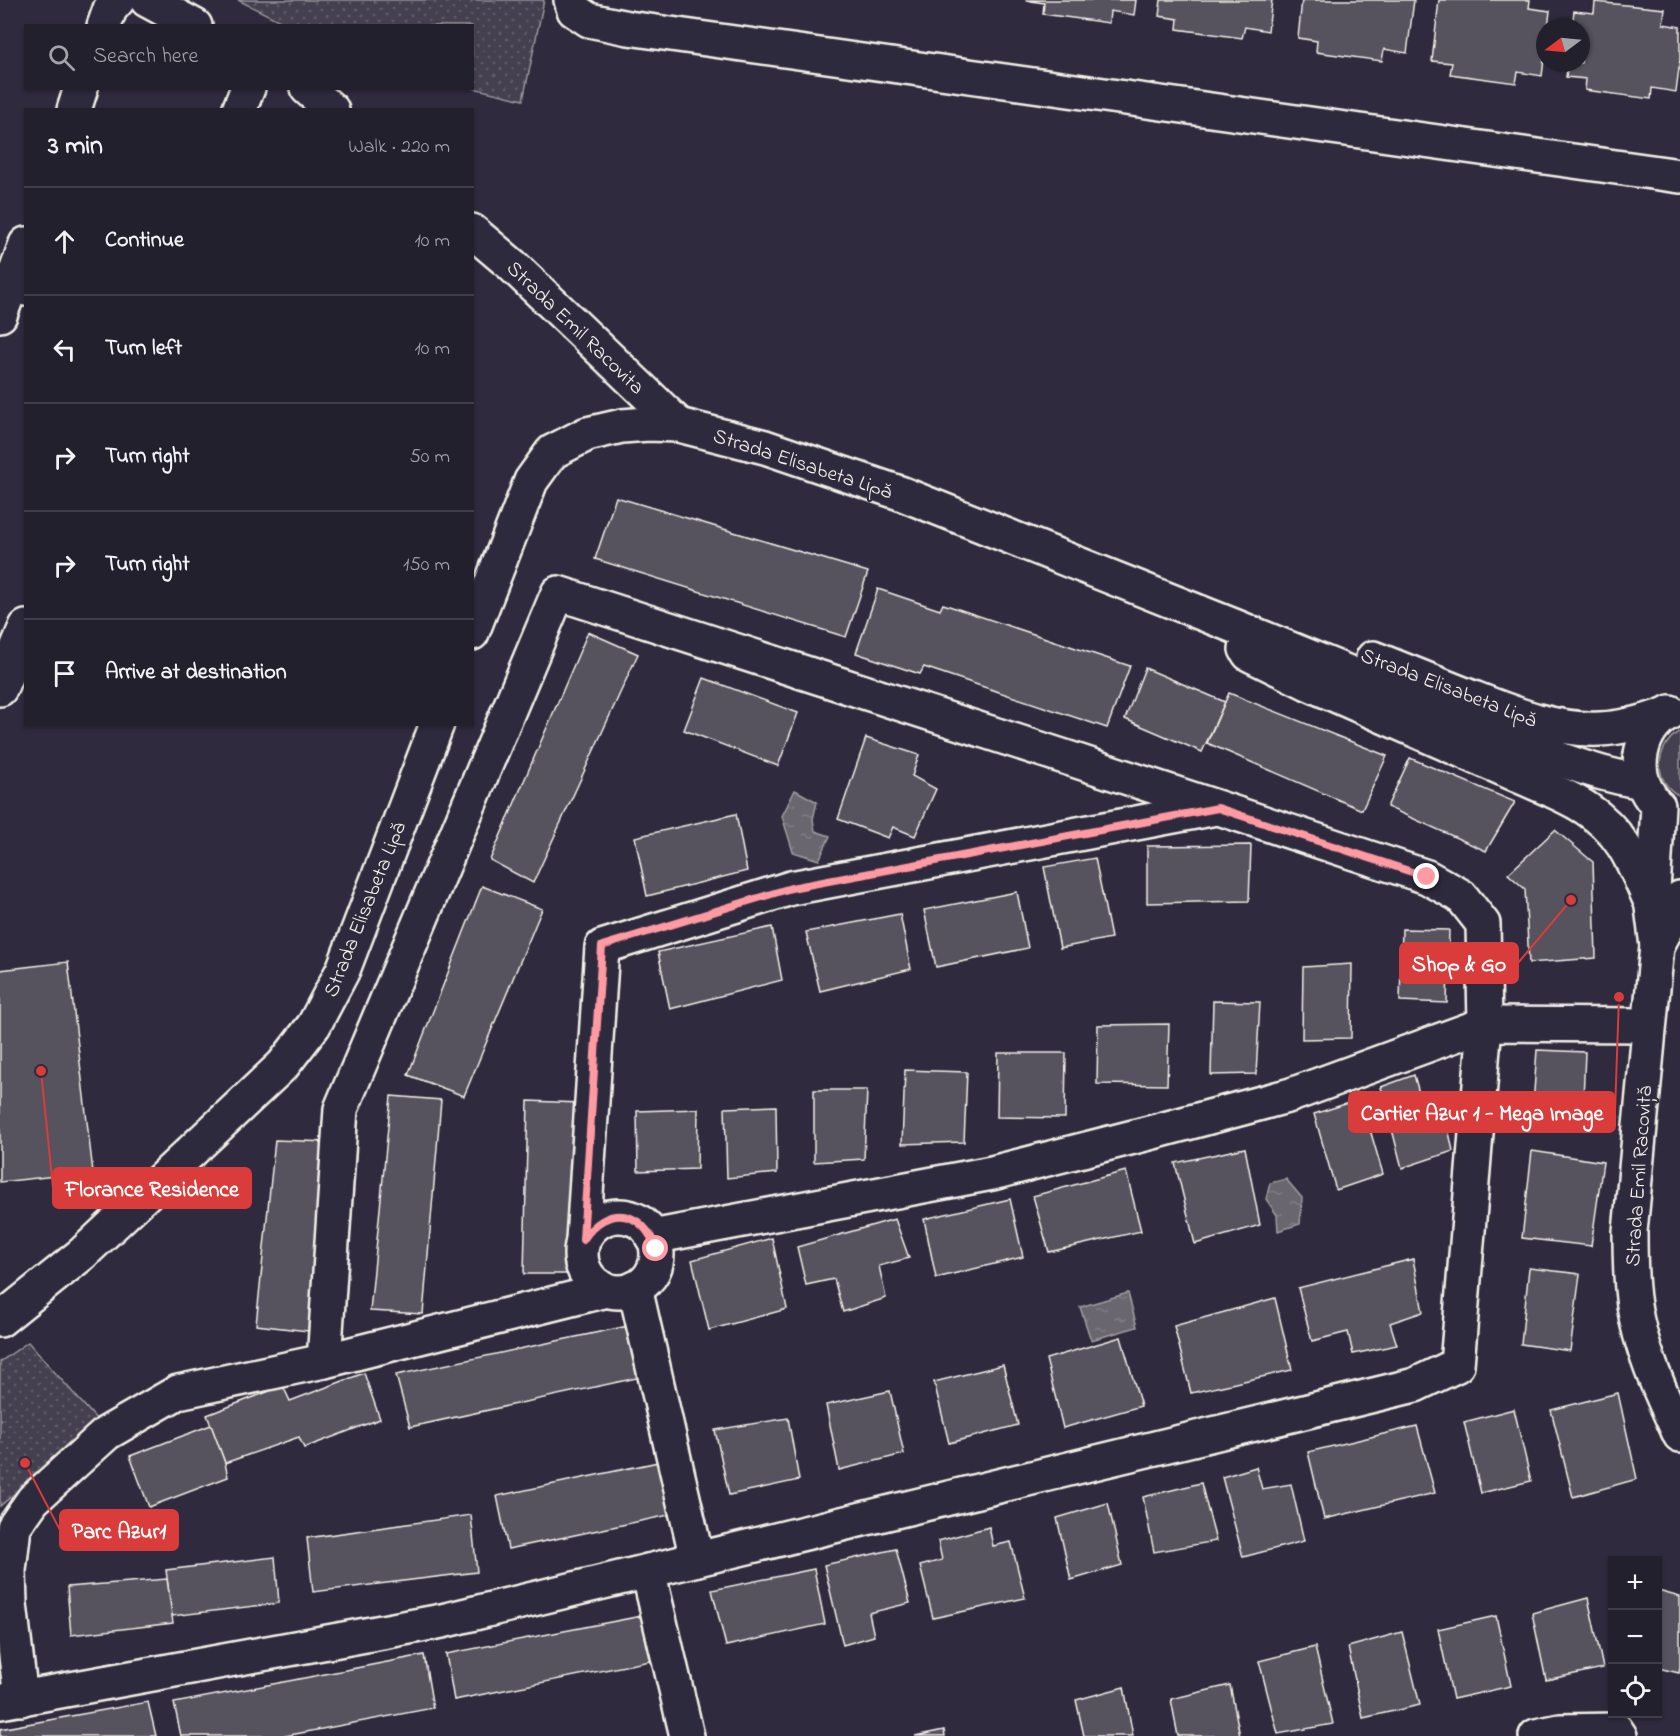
<!DOCTYPE html>
<html lang="en">
<head>
<meta charset="utf-8">
<style>
	body { margin:0; font-family:"Indie Flower",sans-serif; background:#2b2836; color:#f1f3f6 }
	.controls { position:absolute; right:18px; bottom:18px; display:grid; overflow:hidden; border-radius:0px; box-shadow:0 2px 4px #0004 }
	.controls button { width:54px; height:54px; display:grid; place-items:center; padding:0; border:0; border-bottom:2px solid #403e4a; background:#23202e; color:#f1f3f6; font:30px sans-serif }
	.compass { position:absolute; left:1536px; top:18px; width:54px; height:54px; border-radius:50%; background:#23202e; box-shadow:0 2px 4px #0004; rotate:254deg }
	.stop { position:absolute; width:18px; height:18px; margin:-14px; border:4px solid #ff9aa2; border-radius:50%; background:#fff }
	.stop.end { background:#ff9aa2; border-color:#fff; box-shadow:0 2px 6px #0008 }
	.list { margin:0; padding:0; list-style:none }
	h2 { display:flex; justify-content:space-between; align-items:center; height:78px; margin:0; padding:0 24px; font-size:26px }
	h2 small { font-size:20px; font-weight:400; color:#a3a3aa }
	.list li { display:grid; grid-template-columns:39px 1fr auto; gap:18px; align-items:center; box-sizing:border-box; height:108px; padding:0 24px; border-top:2px solid #403e4a }
	.list b { display:block; font-size:22px; white-space:nowrap }
	.list em { font-size:20px; font-style:normal; color:#a3a3aa }
	.icon { flex:none; width:33px; height:33px; fill:none; stroke:currentColor; stroke-width:2; stroke-linecap:round; stroke-linejoin:round }
	.map { position:relative; flex:none; width:1680px; height:1736px; overflow:hidden }
	.search { position:absolute; background:#23202e; box-shadow:0 2px 4px #0004; left:24px; top:24px; width:450px; height:66px; display:flex; align-items:center; gap:15px; box-sizing:border-box; padding:0 21px; border-radius:0px; color:#a3a3aa; font-size:22px }
	.panel { position:absolute; background:#23202e; box-shadow:0 2px 4px #0004; left:24px; top:108px; width:450px; height:618px; border-radius:0px }
	.map>svg:first-child { display:block }
	.grass { fill:url(#grass-dots); stroke:#9c989c; stroke-width:1.5 }
	.garden { fill:#454050; stroke:#9c989c; stroke-width:1.5 }
	.water { fill:url(#water-ripples); stroke:#a19ea0; stroke-width:1.5 }
	.building { fill:#56525f; stroke:#f4f1e8; stroke-width:1.5 }
	.lines { fill:none; stroke-linecap:round; stroke-linejoin:round }
	.minor-casing { stroke:#f4f1e8; stroke-width:38 }
	.minor { stroke:#2f2a3d; stroke-width:33 }
	.route { stroke:#ff9aa2; stroke-width:8 }
	.labels { text-anchor:middle; stroke-width:4.5; stroke-linejoin:round; paint-order:stroke }
	.street-label { font-size:21px; fill:#f4f1e8; stroke:#2f2a3d }
	.leader { fill:none; stroke:#d93c3b; stroke-width:2 }
	.callout-dot { fill:#d93c3b; stroke:#2f2a3d; stroke-width:2 }
	.callout { fill:#d93c3b; stroke:#d93c3b; stroke-width:2 }
	.callout-label { font-size:22px; text-anchor:middle; font-weight:bold; fill:#fff }
</style>
</head>
<body>
<div class="map">
<svg width="1680" height="1736" viewBox="0 0 1680 1736">
	<defs>
		<pattern id="grass-dots" width="8" height="8" patternUnits="userSpaceOnUse" patternTransform="scale(1.5)"><rect width="8" height="8" fill="#454050"/><path d="M2 2h.1M6 6h.1" fill="none" stroke="#605c69" stroke-width="1.8" stroke-linecap="round"/></pattern>
		<pattern id="water-ripples" width="26" height="14" patternUnits="userSpaceOnUse" patternTransform="scale(1.5)"><rect width="26" height="14" fill="#6a6670"/><path d="M2 4q2-2 4 0t4 0M15 11q2-2 4 0t4 0" fill="none" stroke="#807c84"/></pattern>
	</defs>
	<rect width="100%" height="100%" fill="#2f2a3d"/>
	<filter id="ink" filterUnits="userSpaceOnUse"><feTurbulence type="fractalNoise" baseFrequency=".0167" numOctaves="2"/><feDisplacementMap in="SourceGraphic" scale="12" xChannelSelector="R" yChannelSelector="G"/><feConvolveMatrix kernelMatrix="1 2 1 2 8 2 1 2 1" color-interpolation-filters="sRGB"/></filter>
	<g filter="url(#ink)">
		<g class="grass">
			<path d="M238 0H544L523 100 473 88 472 26 288 25Z"/>
			<path d="M28 1342 98 1421 0 1506V1362Z"/>
		</g>
		<path class="garden" d="M1680 731V796C1652 782 1655 746 1680 731Z"/>
		<g class="water">
			<path d="M795 790 817 802 813 819 815 831 830 836 819 860 793 852 782 816Z"/>
			<path d="M1286 1179 1302 1198 1300 1224 1278 1231 1277 1215 1266 1199 1270 1183Z"/>
			<path d="M1128 1293 1137 1327 1091 1340 1080 1307Z"/>
		</g>
		<g class="building">
			<path d="M1025 0H1136L1134 15 1110 11 1109 23 1043 14 1044 3Z"/>
			<path d="M1161 0H1272L1268 31 1245 27 1242 38 1177 29 1178 19 1159 16Z"/>
			<path d="M1302 0H1414L1407 53 1384 49 1382 61 1316 52 1317 41 1298 38Z"/>
			<path d="M1439 0H1530L1529 8 1550 11 1548 27H1545V51L1542 76 1518 72 1516 83 1450 74 1452 63 1432 61Z"/>
			<path d="M1595 2 1665 9 1663 24 1680 27V61L1676 92 1652 88 1651 99 1585 90 1586 79 1566 77 1568 63H1581V27H1572L1574 11 1594 13Z"/>
			<path d="M616 497 868 572 846 637 595 559Z"/>
			<path d="M878 589 940 610 943 604 1130 666 1107 728 924 667 920 674 856 653Z"/>
			<path d="M588 632 638 654 533 883 490 860Z"/>
			<path d="M1145 668 1225 702 1202 752 1125 719Z"/>
			<path d="M704 678 798 713 778 766 684 730Z"/>
			<path d="M1229 693 1387 756 1362 810 1207 743Z"/>
			<path d="M866 738 919 755 912 776 936 789 915 836 893 827 888 838 838 819Z"/>
			<path d="M1410 758 1515 802 1486 851 1387 807Z"/>
			<path d="M736 814 747 871 647 896 635 837Z"/>
			<path d="M1555 830 1593 862 1596 958 1529 963 1525 889 1508 874Z"/>
			<path d="M1251 845 1249 901 1147 903V846Z"/>
			<path d="M1095 858 1111 938 1060 948 1044 867Z"/>
			<path d="M482 886 542 909 464 1096 408 1075Z"/>
			<path d="M1017 892 1028 948 936 967 924 910Z"/>
			<path d="M900 914 911 969 820 991 806 932Z"/>
			<path d="M772 927 782 980 670 1009 658 952Z"/>
			<path d="M1402 929 1449 930 1447 1003 1400 1001Z"/>
			<path d="M68 962 93 1172 0 1182V970Z"/>
			<path d="M1352 964 1351 1038 1302 1039 1303 967Z"/>
			<path d="M1213 1001 1260 1002 1256 1074 1211 1075Z"/>
			<path d="M1169 1024 1167 1085 1097 1084 1098 1025Z"/>
			<path d="M1537 1050 1585 1052 1582 1123 1532 1119Z"/>
			<path d="M998 1053H1066L1065 1118 997 1117Z"/>
			<path d="M905 1070 967 1072 964 1142 902 1144Z"/>
			<path d="M1414 1075 1421 1100 1441 1095 1453 1151 1402 1168 1381 1087Z"/>
			<path d="M814 1090H867L864 1159 814 1162Z"/>
			<path d="M391 1096 441 1100 423 1314 370 1311Z"/>
			<path d="M1361 1099 1383 1174 1336 1190 1314 1114Z"/>
			<path d="M528 1101 581 1103 575 1274H524Z"/>
			<path d="M776 1106 777 1173 727 1178 725 1108Z"/>
			<path d="M698 1109 697 1169 638 1171 637 1111Z"/>
			<path d="M275 1140 329 1142 308 1331 256 1325Z"/>
			<path d="M1245 1148 1260 1225 1195 1244 1175 1163Z"/>
			<path d="M1532 1151 1603 1162 1591 1246 1522 1238Z"/>
			<path d="M1126 1171 1141 1231 1049 1252 1033 1196Z"/>
			<path d="M1010 1199 1023 1257 936 1278 924 1219Z"/>
			<path d="M895 1219 909 1258 879 1266 886 1298 843 1312 834 1279 806 1285 797 1247Z"/>
			<path d="M772 1238 787 1309 709 1330 692 1260Z"/>
			<path d="M1413 1259 1423 1312 1390 1323 1397 1345 1353 1354 1348 1332 1312 1341 1298 1288Z"/>
			<path d="M1529 1268 1580 1274 1570 1351 1521 1344Z"/>
			<path d="M1275 1298 1292 1370 1191 1393 1174 1326Z"/>
			<path d="M633 1325 646 1376 410 1427 396 1375Z"/>
			<path d="M1121 1337 1141 1406 1063 1428 1046 1359Z"/>
			<path d="M1003 1365 1018 1425 949 1443 934 1382Z"/>
			<path d="M364 1373 380 1419 304 1448 299 1437 225 1463 207 1415 283 1386 290 1401Z"/>
			<path d="M890 1391 904 1454 839 1470 826 1405Z"/>
			<path d="M1618 1393 1637 1479 1573 1497 1551 1410Z"/>
			<path d="M1514 1409 1531 1481 1481 1493 1464 1422Z"/>
			<path d="M788 1418 799 1480 729 1495 715 1430Z"/>
			<path d="M211 1425 225 1463 228 1477 149 1507 130 1456Z"/>
			<path d="M1417 1426 1435 1493 1324 1519 1308 1452Z"/>
			<path d="M663 1461 674 1514 508 1549 497 1496Z"/>
			<path d="M1256 1467 1262 1489 1291 1484 1304 1541 1243 1557 1222 1477Z"/>
			<path d="M1201 1483 1216 1541 1154 1552 1143 1497Z"/>
			<path d="M1108 1503 1122 1565 1071 1580 1057 1518Z"/>
			<path d="M471 1515 477 1572 313 1592 307 1538Z"/>
			<path d="M989 1527 993 1546 1011 1542 1025 1598 933 1618 920 1566 942 1560 938 1541Z"/>
			<path d="M896 1549 910 1603 869 1613 874 1636 843 1645 824 1565Z"/>
			<path d="M275 1557 279 1603 172 1616 166 1570Z"/>
			<path d="M814 1569 825 1624 726 1646 712 1590Z"/>
			<path d="M167 1579 173 1623 71 1635 67 1587Z"/>
			<path d="M1658 1591 1680 1597V1668L1679 1673 1658 1668Z"/>
			<path d="M1588 1598 1603 1668 1546 1680 1532 1613Z"/>
			<path d="M647 1615 655 1660 454 1700 446 1654Z"/>
			<path d="M1496 1616 1511 1686 1453 1699 1438 1629Z"/>
			<path d="M1402 1632 1420 1705 1363 1718 1348 1647Z"/>
			<path d="M1315 1647 1333 1724 1278 1734 1259 1661Z"/>
			<path d="M424 1655 433 1708 285 1736H181L174 1703Z"/>
			<path d="M1230 1685 1240 1736H1178L1171 1699Z"/>
			<path d="M1124 1687 1133 1736H1084L1076 1700Z"/>
			<path d="M148 1702 156 1736H0V1729Z"/>
			<path d="M944 1730 945 1736H915Z"/>
		</g>
		<g class="lines">
			<g class="minor-casing">
				<g id="minor">
					<path d="M147 0 195 26"/>
					<path d="M571 0 574 10 589 20 628 28 1680 176"/>
					<path d="M104 26 110 9 118 0"/>
					<path d="M307 88 332 110"/>
					<path d="M74 110 81 88"/>
					<path d="M239 110 248 88"/>
					<path d="M472 231 512 265 679 425"/>
					<path d="M26 244 12 283 26 289"/>
					<path d="M0 315 12 283"/>
					<path d="M472 633 531 481 552 452 587 434 622 426 648 424 679 425 765 447 900 493 1234 626 1562 760C1589 770 1614 777 1642 782"/>
					<path d="M1246 649 1249 654 1308 683 1549 789C1562 795 1576 801 1587 809 1623 833 1633 862 1650 900"/>
					<path d="M1373 658C1403 670 1433 682 1463 694 1507 711 1552 731 1600 729 1624 728 1645 722 1667 714"/>
					<path d="M0 689 26 627"/>
					<path d="M1652 799C1630 771 1640 729 1670 712"/>
					<path d="M1658 806 1652 907 1657 946 1630 1232C1630 1256 1630 1281 1634 1305 1641 1351 1661 1393 1680 1435"/>
					<path d="M1657 946 1676 910 1680 898"/>
					<circle cx="619" cy="1254" r="38"/>
					<path d="M652 1237 992 1173 1157 1131 1291 1095 1485 1024 1648 1025"/>
					<path d="M583 1240 602 947 791 888 1216 808"/>
					<path d="M635 1288 697 1559"/>
					<path d="M0 1320 82 1254 283 1065 314 1025 343 970 437 724"/>
					<path d="M648 1571 687 1736"/>
					<path d="M21 1699 10 1604 9 1570 14 1527 33 1500 107 1433 178 1392 324 1361 607 1290"/>
					<path d="M0 1702 442 1621 1415 1385 1457 1365 1485 1024 1483 924 1461 896 1427 877 1074 760 558 593 341 1109 324 1361"/>
					<path d="M1536 1736 1560 1731 1616 1730 1620 1736"/>
				</g>
			</g>
			<use href="#minor" class="minor"/>
		</g>
	</g>
	<g class="lines" filter="url(#ink)">
		<path class="route" d="M656 1249C643 1209 606 1204 583 1240L602 946 791 888 1218 808 1427 877"/>
	</g>
	<g class="labels">
		<g class="street-label">
			<text transform="translate(576 327) rotate(44)" y="7">Strada Emil Racovita</text>
			<text transform="translate(803 463) rotate(18)" y="7">Strada Elisabeta Lipă</text>
			<text transform="translate(1449 687) rotate(21)" y="7">Strada Elisabeta Lipă</text>
			<text transform="translate(364 909) rotate(-68)" y="7">Strada Elisabeta Lipă</text>
			<text transform="translate(1638 1176) rotate(-86)" y="7">Strada Emil Racoviță</text>
		</g>
	</g>
	<path class="leader" d="M1571 900L1518 963M1619 997L1615 1112M41 1071L53 1188M25 1463L60 1530"/>
	<g class="callout-dot">
		<circle cx="1571" cy="900" r="6"/>
		<circle cx="1619" cy="997" r="6"/>
		<circle cx="41" cy="1071" r="6"/>
		<circle cx="25" cy="1463" r="6"/>
	</g>
	<g class="callout">
		<rect x="1400" y="943" width="118" height="40" rx="6"/>
		<rect x="1349" y="1092" width="266" height="40" rx="6"/>
		<rect x="53" y="1168" width="198" height="40" rx="6"/>
		<rect x="60" y="1510" width="118" height="40" rx="6"/>
	</g>
	<g class="callout-label">
		<text x="1459" y="971">Shop &amp; Go</text>
		<text x="1482" y="1120">Cartier Azur 1 - Mega Image</text>
		<text x="152" y="1196">Florance Residence</text>
		<text x="119" y="1538">Parc Azur1</text>
	</g>
</svg>
<div class="controls">
<button>+</button>
<button>−</button>
<button><svg class="icon" aria-label="locate" viewBox="0 0 24 24"><circle cx="12" cy="12" r="6"/><path d="M12 2v4M12 18v4M2 12h4M18 12h4"/></svg></button>
</div>
<svg class="compass" viewBox="-18 -18 36 36"><path d="M0-13l5 13h-10z" fill="#e53935"/><path d="M0 13l5-13h-10z" fill="#a3a3aa"/></svg>
<div class="stop" style="left:656px;top:1249px"></div>
<div class="stop end" style="left:1427px;top:877px"></div>
<div class="search"><svg class="icon" aria-label="search" viewBox="0 0 24 24"><circle cx="10" cy="10" r="6"/><path d="M15 15l6 6"/></svg>Search here</div>
<section class="panel">
<h2>3 min<small>Walk · 220 m</small></h2>
<ul class="list">
<li><svg class="icon" aria-label="ahead" viewBox="0 0 24 24"><path d="M12 20V5M6 11l6-6 6 6"/></svg><div><b>Continue</b></div><em>10 m</em></li>
<li><svg class="icon" aria-label="left" viewBox="0 0 24 24"><path d="M17 20v-9H6M10 6l-5 5 5 5"/></svg><div><b>Turn left</b></div><em>10 m</em></li>
<li><svg class="icon" aria-label="right" viewBox="0 0 24 24"><path d="M7 20v-9h11M14 6l5 5-5 5"/></svg><div><b>Turn right</b></div><em>50 m</em></li>
<li><svg class="icon" aria-label="right" viewBox="0 0 24 24"><path d="M7 20v-9h11M14 6l5 5-5 5"/></svg><div><b>Turn right</b></div><em>150 m</em></li>
<li><svg class="icon" aria-label="arrive" viewBox="0 0 24 24"><path d="M6 21V4h12l-3 4 3 4H6"/></svg><div><b>Arrive at destination</b></div></li>
</ul>
</section>
</div>
</body>
</html>
